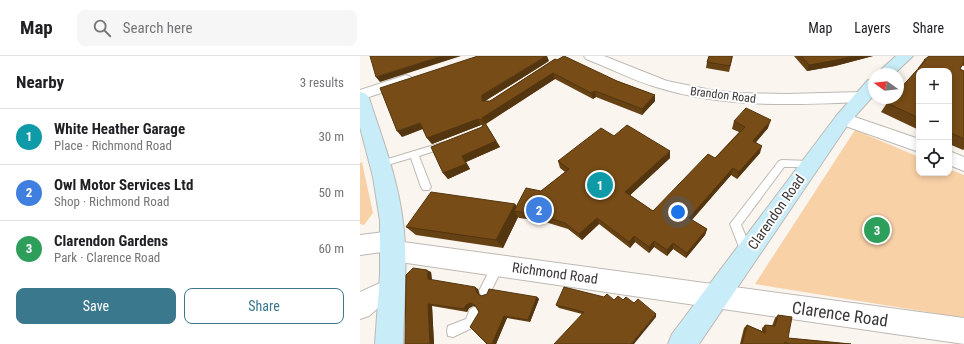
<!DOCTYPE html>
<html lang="en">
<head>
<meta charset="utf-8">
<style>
	body { margin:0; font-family:"Roboto Condensed",sans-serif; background:#f6f6f6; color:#202124 }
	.controls { position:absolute; right:12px; top:12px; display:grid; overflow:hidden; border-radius:8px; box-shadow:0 2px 6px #0003 }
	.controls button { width:36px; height:36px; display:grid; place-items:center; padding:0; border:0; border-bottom:1px solid #e0e0e0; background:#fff; color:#202124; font:20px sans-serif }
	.compass { position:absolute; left:508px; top:12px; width:36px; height:36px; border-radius:50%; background:#fff; box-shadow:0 2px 6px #0003; rotate:285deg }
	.you { position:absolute; left:318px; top:156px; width:14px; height:14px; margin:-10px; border:3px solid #fff; border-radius:50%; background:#1a73e8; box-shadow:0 0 0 6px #1a73e833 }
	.badge { display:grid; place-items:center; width:26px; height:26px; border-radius:50%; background:#3a788d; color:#fff; font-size:13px; font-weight:700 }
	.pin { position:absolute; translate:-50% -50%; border:2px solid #fff; box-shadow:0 1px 4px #0006 }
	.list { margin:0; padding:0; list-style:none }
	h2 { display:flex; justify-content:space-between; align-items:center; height:52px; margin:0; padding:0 16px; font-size:17px }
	h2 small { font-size:13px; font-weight:400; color:#757577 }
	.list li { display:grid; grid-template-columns:26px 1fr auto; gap:12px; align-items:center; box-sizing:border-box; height:56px; padding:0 16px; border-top:1px solid #e0e0e0 }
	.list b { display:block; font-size:15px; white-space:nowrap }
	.list p { margin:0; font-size:13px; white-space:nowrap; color:#757577 }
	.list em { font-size:13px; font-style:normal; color:#757577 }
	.actions { display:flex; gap:8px; padding:12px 16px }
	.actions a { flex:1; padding:9px 0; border:1px solid #3a788d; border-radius:8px; text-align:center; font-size:14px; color:#3a788d }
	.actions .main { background:#3a788d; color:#fff }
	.icon { flex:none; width:22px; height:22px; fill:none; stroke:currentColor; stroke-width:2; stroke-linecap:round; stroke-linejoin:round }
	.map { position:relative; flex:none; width:604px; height:288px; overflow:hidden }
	header { display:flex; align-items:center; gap:24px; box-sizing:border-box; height:56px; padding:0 20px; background:#fff; border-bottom:1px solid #e0e0e0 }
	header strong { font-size:19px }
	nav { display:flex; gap:22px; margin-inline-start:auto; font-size:14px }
	.search { width:280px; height:36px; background:#f6f6f6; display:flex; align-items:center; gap:10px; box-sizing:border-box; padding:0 14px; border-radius:8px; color:#757577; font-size:15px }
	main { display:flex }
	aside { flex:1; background:#fff }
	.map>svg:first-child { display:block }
	.green { fill:#f9d1a7 }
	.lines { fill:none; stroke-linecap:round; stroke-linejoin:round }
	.lane-casing { stroke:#beb9b4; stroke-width:2 }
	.street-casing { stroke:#beb9b4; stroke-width:2 }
	.secondary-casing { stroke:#beb9b4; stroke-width:2 }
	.lane { fill:#fff; fill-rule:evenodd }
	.street { fill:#fff; fill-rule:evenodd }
	.secondary { fill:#c8ecf8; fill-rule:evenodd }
	.wall { fill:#664113 }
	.shaded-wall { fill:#53350f }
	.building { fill:#774c16; stroke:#53350f }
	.labels { text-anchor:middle; stroke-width:4; stroke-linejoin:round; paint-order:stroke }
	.far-street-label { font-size:12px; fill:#3a3836; stroke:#fff }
	.street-label { font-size:14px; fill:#3a3836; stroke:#fff }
	.near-street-label { font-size:17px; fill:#3a3836; stroke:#fff }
</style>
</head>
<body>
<header>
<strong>Map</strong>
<div class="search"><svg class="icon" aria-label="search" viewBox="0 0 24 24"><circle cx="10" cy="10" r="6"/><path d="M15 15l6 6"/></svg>Search here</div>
<nav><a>Map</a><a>Layers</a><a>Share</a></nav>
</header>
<main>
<aside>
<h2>Nearby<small>3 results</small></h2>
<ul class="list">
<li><span class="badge" style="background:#0f9aa8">1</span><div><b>White Heather Garage</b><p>Place · Richmond Road</p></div><em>30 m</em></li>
<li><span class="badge" style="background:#3f7fe0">2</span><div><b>Owl Motor Services Ltd</b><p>Shop · Richmond Road</p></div><em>50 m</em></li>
<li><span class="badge" style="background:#2e9e5b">3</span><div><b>Clarendon Gardens</b><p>Park · Clarence Road</p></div><em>60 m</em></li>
</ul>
<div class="actions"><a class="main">Save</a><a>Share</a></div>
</aside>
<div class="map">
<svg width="604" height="288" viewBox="0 0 604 288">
	<rect width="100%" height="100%" fill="#faf5ef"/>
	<g class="green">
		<path d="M495 74 559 101V117H589V113L604 119V262L395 228Z"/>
		<path d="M2 106 13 157 4 169 0 168V107Z"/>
	</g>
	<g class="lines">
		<g class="lane-casing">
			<g id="lane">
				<path d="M601 10H604V18L602 20 604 21V25L594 21Z"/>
				<path d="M84 86 87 87 88 89 87 91 59 100 71 131 69 134H63L61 131 51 102 21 111 16 108 18 106Z"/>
				<path d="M422 104 450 105 455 108 450 111H424L381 169 393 197 391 201 387 202 383 201 370 168 419 105Z"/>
				<path d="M138 204 142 205 144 209 129 239 125 241 121 239 119 235 134 205Z"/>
				<path d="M114 251 118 253 120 257 114 271 93 281 88 280 87 275 88 270 106 263 110 253Z"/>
			</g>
		</g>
		<g class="street-casing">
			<g id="street">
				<path d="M224 0H244L307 25 351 34 376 37 426 38 501 36 507 37 509 41 507 45 501 46C432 49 363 52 296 31 272 24 250 12 226 3Z"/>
				<path d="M46 19 51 21 53 24 51 27 0 44V34Z"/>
				<path d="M483 57 559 83V96L477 67 475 63 477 59Z"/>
				<path d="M589 95 604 101V115L589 109Z"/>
				<path d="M33 175 41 178 43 186 604 262V288L33 205 25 202 22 196 0 199V179Z"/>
				<path d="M31 222 39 226 43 234 39 242 18 252 9 260 0 263V236Z"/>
			</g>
		</g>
		<g class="secondary-casing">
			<g id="secondary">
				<path d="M536 0H553L534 18H516Z"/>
				<path d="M514 23V39L489 67 339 288H308L312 278 477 59 508 24Z"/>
				<path d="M0 36 6 38 9 42C22 82 38 123 43 166 48 206 44 247 43 288H15L20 218V165L13 121 0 71Z"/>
			</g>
		</g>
		<use href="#lane" class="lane"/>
		<use href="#street" class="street"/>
		<use href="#secondary" class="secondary"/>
	</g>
	<g class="wall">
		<path d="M373 0 369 16 346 12 347 6Z"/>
		<path d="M434 0H513L475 10 447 15Z"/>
		<path d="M604 0V10L602 9 600 13 604 15V93L603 94 589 88V15H559V74L521 56 527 47 559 12H558L564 4Z"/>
		<path d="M195 3 257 25 295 39V45L282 59 236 41 233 43 195 23 126 68 140 91 106 106 110 113 88 123 83 117 123 69H121L72 88 67 82 63 73 42 81 189 5 125 45H130Z"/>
		<path d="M374 65 408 72 396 86 400 97 377 123 371 119 332 164 347 173 345 179 326 202 313 193 307 200 294 191 289 197 275 186 270 192 239 168 222 184 208 173 182 165 159 162 158 161 143 192 56 179 46 171 155 148 157 151 181 135 205 116 200 112 198 105 254 80 310 102 270 139 293 155 355 102 379 76 372 73Z"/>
		<path d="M71 216 72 224 118 233 119 239 121 240 177 241 179 243 170 266 147 262 136 288H127L119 256 116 251 113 250 109 252 107 256 72 250 74 288H45Z"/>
		<path d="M254 244H263L274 247 296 261 222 258 199 252 196 249Z"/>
		<path d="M418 259 428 282 491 288H380L384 272 387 269 402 275V272L405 269 412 270 415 262Z"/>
	</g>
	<g class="shaded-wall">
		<path d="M82 0H101L20 26 16 21Z"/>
		<path d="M186 0H187L189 5 125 45V51L122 45V39Z"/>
		<path d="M494 0H513L475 10 447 15 449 9Z"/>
		<path d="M193 17 195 23 125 68 122 62Z"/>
		<path d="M235 35 236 41 233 43 231 37Z"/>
		<path d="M295 39V45L282 59V53Z"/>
		<path d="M118 63 121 69 72 88 67 82Z"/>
		<path d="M411 64 408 72 391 92 393 85Z"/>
		<path d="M60 67 64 72 42 81 37 75Z"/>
		<path d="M136 85 140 91 106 106 110 113 88 123 83 117 102 100Z"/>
		<path d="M402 90 400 97 377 123 379 116Z"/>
		<path d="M310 95V102L266 143 265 136Z"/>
		<path d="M373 112 371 119 328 168 329 162Z"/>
		<path d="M155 148 160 156 154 155 158 161 143 192 136 184Z"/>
		<path d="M237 162 239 168 222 184 219 178Z"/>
		<path d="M347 173 345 179 326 202 327 197Z"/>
		<path d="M274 180 275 186 270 192 269 186Z"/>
		<path d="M294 185V191L289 197V191Z"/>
		<path d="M313 187V193L307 200V194Z"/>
		<path d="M67 214 71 216 72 226 68 223Z"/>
		<path d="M115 231 118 233 120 240 117 237Z"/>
		<path d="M177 241 179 243 170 266 168 264Z"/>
		<path d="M110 247 113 250 109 252 107 256 104 253 106 249Z"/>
		<path d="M68 248 72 250 74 288H70Z"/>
		<path d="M296 258V261L274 288H271Z"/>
		<path d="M144 260 147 262 136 288H132Z"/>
	</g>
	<g class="building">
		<path d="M10 0H82L16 21Z"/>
		<path d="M118 0H186L122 39V45H130L195 3 197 4 204 0 257 25 295 39 282 53 235 35 231 37 193 17 122 62 136 85 102 100 106 108 83 117 71 91 122 71 124 67 122 64 118 63 67 82 60 67 37 75 20 32Z"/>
		<path d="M349 0H372L370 10 347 6Z"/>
		<path d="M441 0H494L477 4 449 9Z"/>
		<path d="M569 0H604V6L600 13 604 15V83L589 76V15H559V62L527 47 531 42H538V35L566 4H564Z"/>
		<path d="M386 52 411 64 393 85 402 90 379 116 373 112 329 162 347 173 327 197 313 187 307 194 294 185 289 191 274 180 269 186 237 162 219 178 205 167 179 159 154 155 166 132 181 135 209 113 198 105 241 72 254 80 267 69 310 95 265 136 293 155 348 98 355 102 385 71 374 65Z"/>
		<path d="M71 136 155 148 136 184 46 171Z"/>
		<path d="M53 212 67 214 68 223 115 231 117 237 121 240 127 238 129 233 177 241 168 264 144 260 132 288H127L110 271 119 256 115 249 110 247 106 249 104 253 68 248 70 288H45L46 219Z"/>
		<path d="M204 231 244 241 247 238 254 244 258 240 263 244 266 241 274 247 278 243 296 258 271 288H194L224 256 196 249Z"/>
		<path d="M418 259 432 261 428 282 491 288H429L425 286 424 288H382L387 269 405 277V269L415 270Z"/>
	</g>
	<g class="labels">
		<g class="far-street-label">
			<text transform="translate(363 39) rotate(7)" y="4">Brandon Road</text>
		</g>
		<g class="street-label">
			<text transform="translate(416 156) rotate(-55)" y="5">Clarendon Road</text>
			<text transform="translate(195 217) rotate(8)" y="5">Richmond Road</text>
		</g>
		<g class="near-street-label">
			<text transform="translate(480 258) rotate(8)" y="6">Clarence Road</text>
		</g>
	</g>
</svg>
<div class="controls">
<button>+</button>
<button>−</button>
<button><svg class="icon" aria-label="locate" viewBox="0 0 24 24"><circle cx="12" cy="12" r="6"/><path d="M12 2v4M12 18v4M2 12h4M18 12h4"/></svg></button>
</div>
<svg class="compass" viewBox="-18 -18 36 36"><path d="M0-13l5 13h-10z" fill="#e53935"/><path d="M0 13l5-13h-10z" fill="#757577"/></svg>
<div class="you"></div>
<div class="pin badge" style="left:240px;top:129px;background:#0f9aa8">1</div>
<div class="pin badge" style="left:179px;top:154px;background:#3f7fe0">2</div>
<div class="pin badge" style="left:517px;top:174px;background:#2e9e5b">3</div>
</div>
</main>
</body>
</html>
